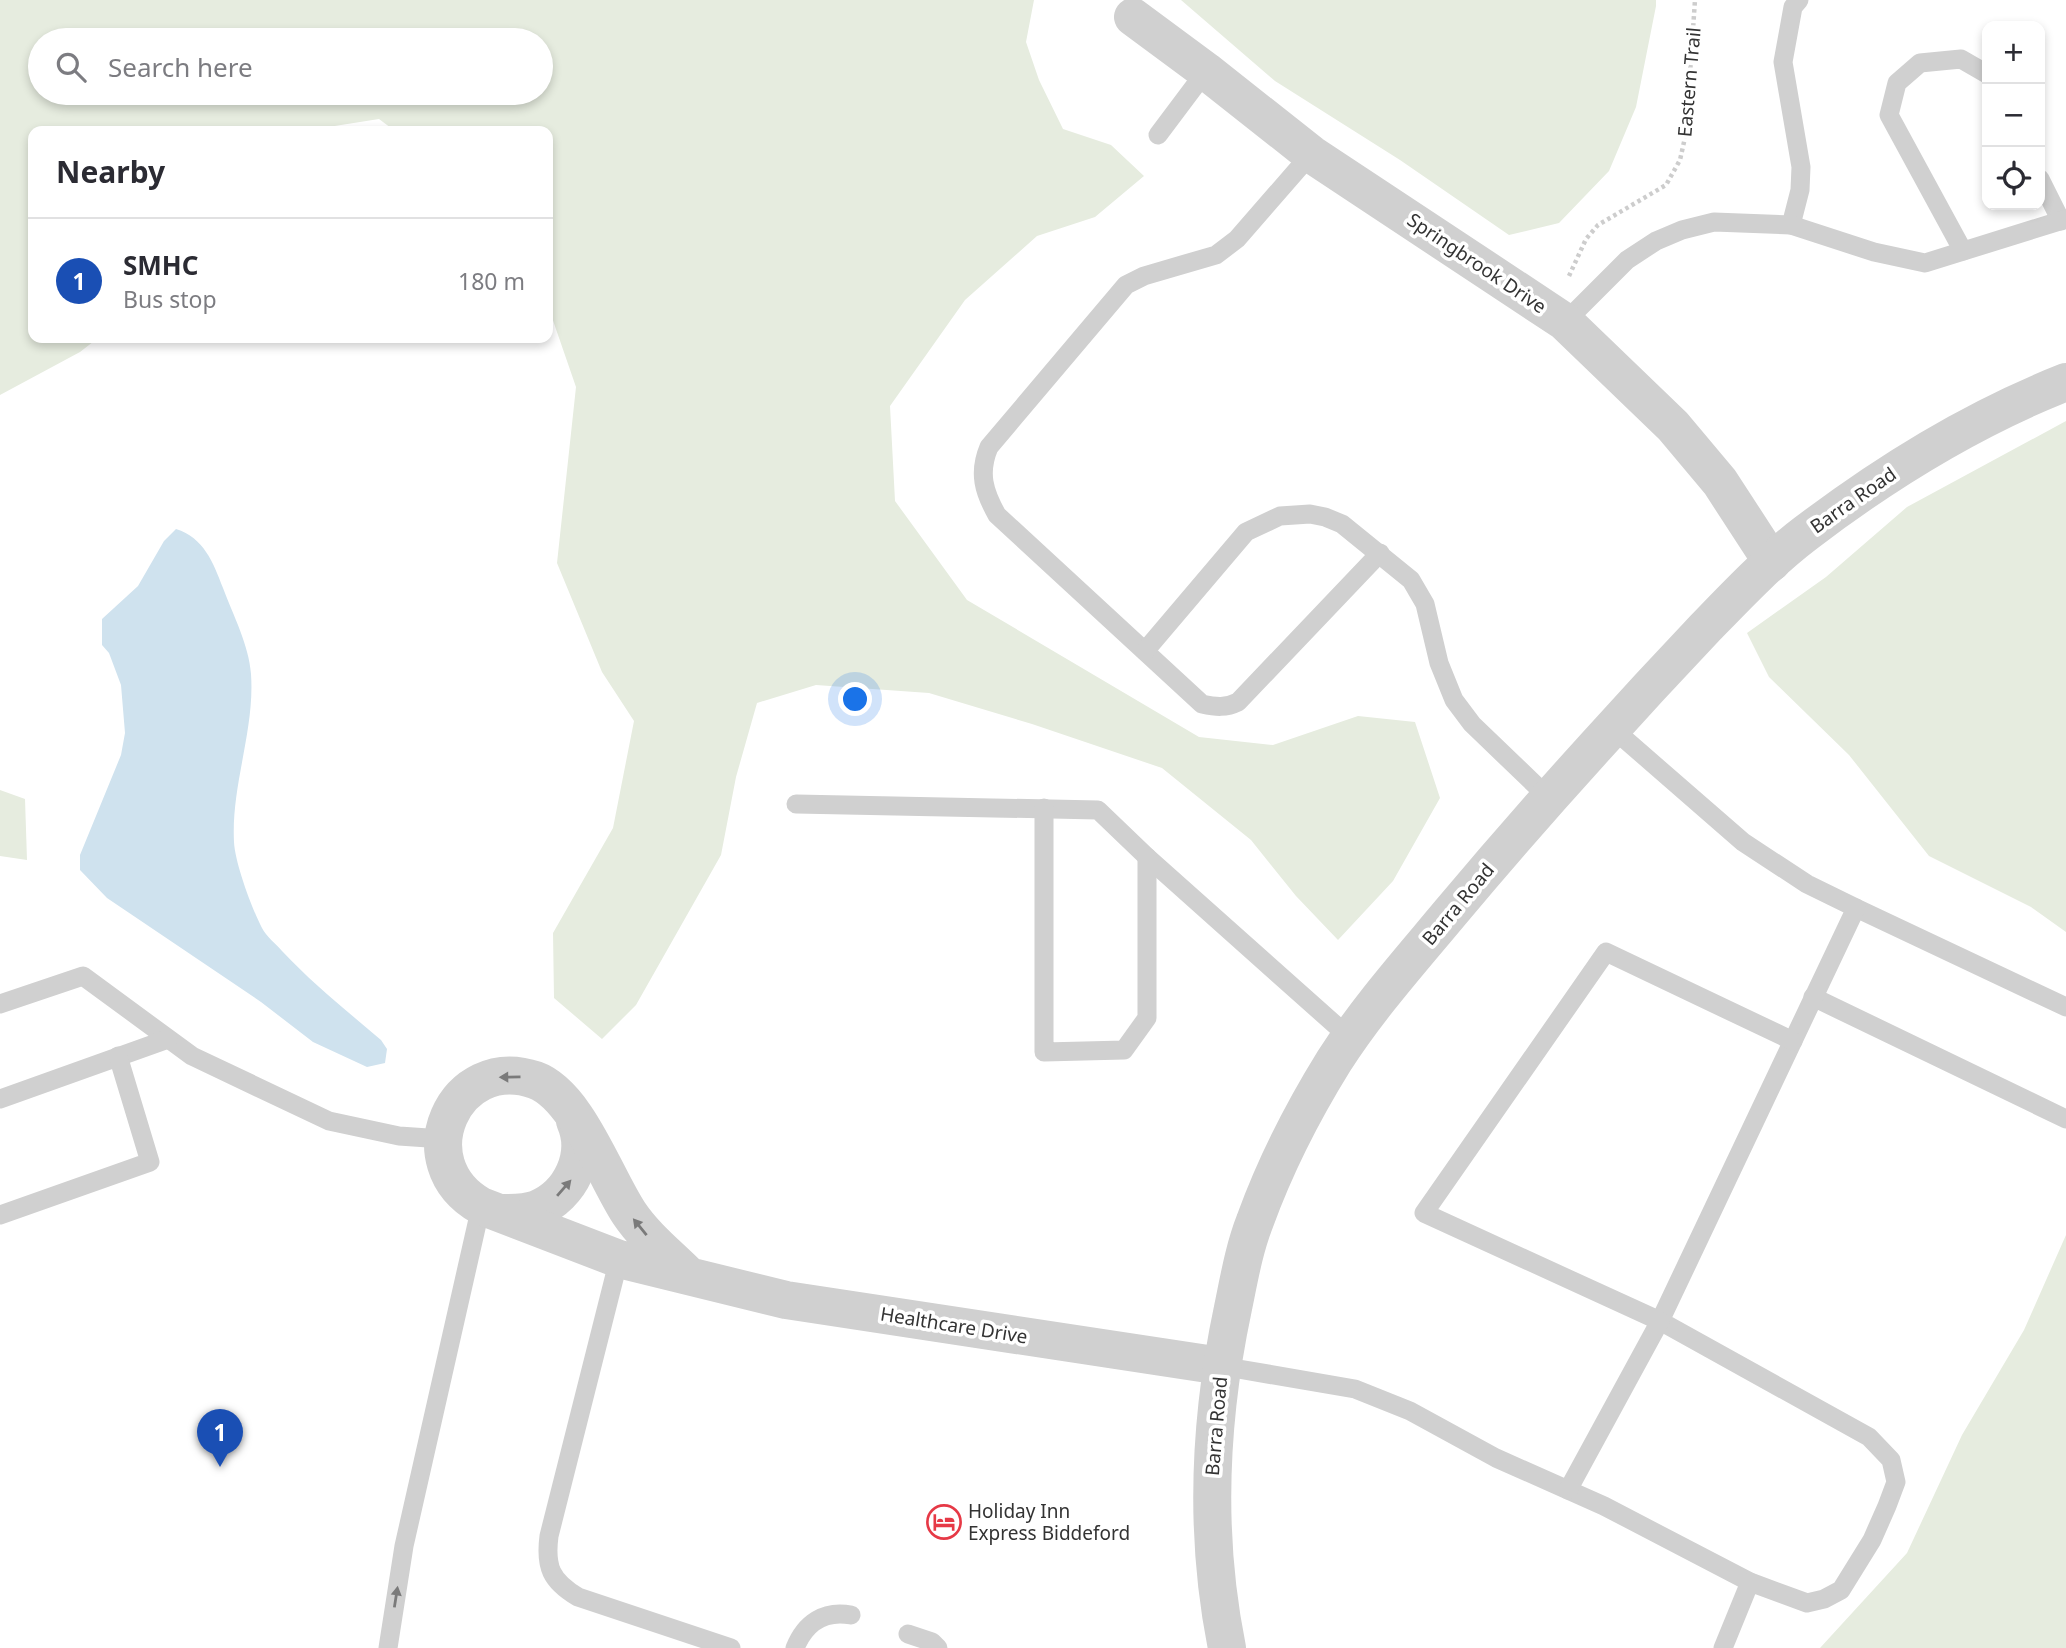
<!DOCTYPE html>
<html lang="en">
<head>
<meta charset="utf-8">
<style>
	body { margin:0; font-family:"Noto Sans",sans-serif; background:#f2f2f3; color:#2b2b33 }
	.controls { position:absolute; right:21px; top:21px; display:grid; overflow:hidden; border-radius:14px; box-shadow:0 4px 10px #0003 }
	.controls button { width:63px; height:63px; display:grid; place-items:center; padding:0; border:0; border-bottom:2px solid #e1e1e2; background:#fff; color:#2b2b33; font:35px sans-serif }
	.you { position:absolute; left:856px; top:700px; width:24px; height:24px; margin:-18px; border:5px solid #fff; border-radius:50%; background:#1a73e8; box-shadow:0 0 0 10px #1a73e833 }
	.badge { display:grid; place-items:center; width:46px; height:46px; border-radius:50%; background:#e63946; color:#fff; font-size:23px; font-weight:700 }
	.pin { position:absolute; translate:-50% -58px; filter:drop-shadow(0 2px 4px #0008) }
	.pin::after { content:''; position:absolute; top:37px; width:24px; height:21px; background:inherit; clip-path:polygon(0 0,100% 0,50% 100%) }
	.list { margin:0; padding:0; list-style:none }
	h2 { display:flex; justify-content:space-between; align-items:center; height:91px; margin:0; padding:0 28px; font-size:30px }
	h2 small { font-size:23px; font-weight:400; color:#7c7c81 }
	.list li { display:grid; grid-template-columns:46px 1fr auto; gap:21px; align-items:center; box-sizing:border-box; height:126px; padding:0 28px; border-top:2px solid #e1e1e2 }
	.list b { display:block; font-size:26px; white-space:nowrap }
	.list p { margin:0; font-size:23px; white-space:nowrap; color:#7c7c81 }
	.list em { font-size:23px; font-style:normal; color:#7c7c81 }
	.icon { flex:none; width:38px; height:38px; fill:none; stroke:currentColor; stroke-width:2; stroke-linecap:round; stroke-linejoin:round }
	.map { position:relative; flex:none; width:2066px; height:1648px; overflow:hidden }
	.search { position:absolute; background:#fff; box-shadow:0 4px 10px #0003; left:28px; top:28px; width:525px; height:77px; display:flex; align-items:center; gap:18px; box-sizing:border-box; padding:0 24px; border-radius:38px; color:#7c7c81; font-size:26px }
	.panel { position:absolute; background:#fff; box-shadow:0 4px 10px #0003; left:28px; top:126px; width:525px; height:217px; border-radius:14px }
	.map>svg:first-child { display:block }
	.green { fill:#e6ecdf; fill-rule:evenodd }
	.water { fill:#cfe2ee }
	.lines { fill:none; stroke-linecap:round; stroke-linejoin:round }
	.path { stroke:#cdcdcd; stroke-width:4.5; stroke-dasharray:3.5 3.5; stroke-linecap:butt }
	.lane { stroke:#d0d0d0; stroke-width:19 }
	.street { stroke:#d0d0d0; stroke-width:38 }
	.oneway { fill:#7a7a7a }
	.labels { text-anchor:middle; stroke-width:7; stroke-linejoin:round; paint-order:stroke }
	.street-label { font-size:19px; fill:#333; stroke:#fff }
	.poi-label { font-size:19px; fill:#333; stroke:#fff; text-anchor:start }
</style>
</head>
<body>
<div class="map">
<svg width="2066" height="1648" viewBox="0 0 2066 1648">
	<rect width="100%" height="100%" fill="#fff"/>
	<g class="green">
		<path d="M0 0H1034L1026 42 1039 80 1063 129 1111 145 1144 176 1095 217 1037 236 965 300 890 406 895 501 967 600 1199 737 1273 745 1358 716 1415 722 1440 798 1393 881 1338 940 1296 896 1251 840 1162 768 1032 724 929 693 816 685 757 703 736 777 721 855 636 1005 602 1039 554 998 553 933 613 828 634 721 602 672 557 563 576 387 548 306V131H395L379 119 303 131H33V338H98L80 352 0 395ZM541 40V93H40V40Z"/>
		<path d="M1181 0H1656V6L1636 107 1609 171 1559 223 1509 235 1400 160 1275 81Z"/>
		<path d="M2066 421V932L2031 907 1929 856 1849 755 1769 677 1747 633 1826 577 1907 507Z"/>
		<path d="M0 790 25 799 27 860 0 856Z"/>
		<path d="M2066 1235V1648H1820L1907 1553 1962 1435 2024 1330Z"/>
	</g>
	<path class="water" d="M176 529C204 538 213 562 223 588 233 615 249 645 251 674 255 730 231 785 234 842 235 863 252 909 262 928 266 936 276 944 282 951 313 984 347 1011 381 1040L387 1049 385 1063 367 1067 313 1042 261 1002 107 898 80 870V855L121 755 125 733 121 685 109 653 102 645V619L138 586 164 541Z"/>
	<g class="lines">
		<path class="path" d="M1569 276 1586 239 1598 225 1666 185 1680 160 1686 133 1695 0"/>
		<g class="lane">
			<path d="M1158 135 1206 71"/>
			<path d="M1311 154 1237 239 1216 255 1144 276 1126 285 989 447C978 473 984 492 997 515L1202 704C1216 707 1226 708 1238 702L1380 553"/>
			<path d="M2040 179 2061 221"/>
			<path d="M1791 225 1800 190 1801 167 1783 62 1793 7 1799 0"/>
			<path d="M1963 251 1889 115 1897 83 1920 63 1961 59 1987 74"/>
			<path d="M1565 322 1627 260 1656 241 1682 230 1714 222 1791 225 1874 252 1925 263 2066 219"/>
			<path d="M1145 651 1246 532 1280 516 1310 514 1325 517 1342 524 1411 580 1425 604 1439 663 1454 700 1472 724 1549 798"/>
			<path d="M796 804 1098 810 1147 857 1350 1038"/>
			<path d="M1044 808V1052L1124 1050 1147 1018V857"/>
			<path d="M1856 908 2066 1007"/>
			<path d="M1813 997 2066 1119"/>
			<path d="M0 1004 83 976 192 1056 329 1121 399 1136 443 1139"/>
			<path d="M0 1099 168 1039"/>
			<path d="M0 1215 150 1162 118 1056"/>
			<path d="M619 1259 549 1536C545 1567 551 1581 578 1597L731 1648"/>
			<path d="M1221 1366 1355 1389 1410 1411 1496 1458 1604 1506 1750 1582 1807 1603 1824 1599 1841 1590 1872 1540 1887 1506 1896 1482 1891 1460 1869 1437 1660 1321 1856 908 1807 884 1743 842 1612 728"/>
			<path d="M1568 1490 1660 1321 1424 1213 1606 952 1793 1041"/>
			<path d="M908 1634 932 1642 938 1648"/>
			<path d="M388 1648 404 1546 481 1206"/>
			<path d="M795 1648C805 1623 824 1610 851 1615"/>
			<path d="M1723 1648 1750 1582"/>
		</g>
		<g class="street">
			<path d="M1133 17 1206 71 1311 154 1565 322 1673 426 1720 482 1772 562"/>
			<path d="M503 1213C515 1213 526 1213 537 1209 571 1195 590 1155 575 1121"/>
			<path d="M688 1275C668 1255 645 1237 629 1213 605 1177 577 1095 535 1080 454 1052 405 1163 481 1206L619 1259 786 1300 1221 1366"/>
			<path d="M1227 1648C1204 1534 1209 1421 1233 1308 1239 1279 1244 1249 1255 1221 1275 1166 1303 1111 1334 1061 1368 1008 1410 961 1450 913 1497 857 1545 802 1595 747 1631 707 1668 667 1705 628 1737 595 1769 561 1806 533 1886 472 1972 419 2066 382"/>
		</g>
	</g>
	<defs><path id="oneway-solid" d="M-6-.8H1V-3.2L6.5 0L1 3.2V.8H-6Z" transform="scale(1.75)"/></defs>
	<g class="oneway">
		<use href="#oneway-solid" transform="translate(510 1077) rotate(179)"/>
		<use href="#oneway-solid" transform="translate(564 1188) rotate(-49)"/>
		<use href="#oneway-solid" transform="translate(640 1227) rotate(-129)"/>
		<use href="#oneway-solid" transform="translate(396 1597) rotate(-81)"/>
	</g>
	<defs>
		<g id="hotel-ring" transform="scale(1.75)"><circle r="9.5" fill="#fff" stroke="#e63946" stroke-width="1.5"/><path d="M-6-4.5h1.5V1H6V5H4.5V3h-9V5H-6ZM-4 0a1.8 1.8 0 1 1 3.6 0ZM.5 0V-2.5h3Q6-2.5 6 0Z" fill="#e63946"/></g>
	</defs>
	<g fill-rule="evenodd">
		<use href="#hotel-ring" x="944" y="1522"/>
	</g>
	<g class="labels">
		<g class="street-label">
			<text transform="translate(1689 82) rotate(-85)" y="7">Eastern Trail</text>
			<text transform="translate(1477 263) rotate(34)" y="7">Springbrook Drive</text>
			<text transform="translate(1853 500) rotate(-35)" y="7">Barra Road</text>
			<text transform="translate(1458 904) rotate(-50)" y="7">Barra Road</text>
			<text transform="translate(954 1325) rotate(9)" y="7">Healthcare Drive</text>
			<text transform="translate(1216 1426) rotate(-85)" y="7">Barra Road</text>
		</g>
		<g class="poi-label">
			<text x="968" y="1518">Holiday Inn<tspan x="968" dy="22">Express Biddeford</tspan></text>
		</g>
	</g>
</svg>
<div class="controls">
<button>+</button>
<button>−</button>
<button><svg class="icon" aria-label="locate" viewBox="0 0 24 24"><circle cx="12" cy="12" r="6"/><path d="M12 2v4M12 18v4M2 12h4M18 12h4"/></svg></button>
</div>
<div class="you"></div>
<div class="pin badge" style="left:220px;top:1467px;background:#1a4fb4">1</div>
<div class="search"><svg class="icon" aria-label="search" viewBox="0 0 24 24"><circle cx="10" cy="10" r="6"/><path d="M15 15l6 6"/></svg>Search here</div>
<section class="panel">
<h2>Nearby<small></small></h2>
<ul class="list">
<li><span class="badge" style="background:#1a4fb4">1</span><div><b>SMHC</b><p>Bus stop</p></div><em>180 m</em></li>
</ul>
</section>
</div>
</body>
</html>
